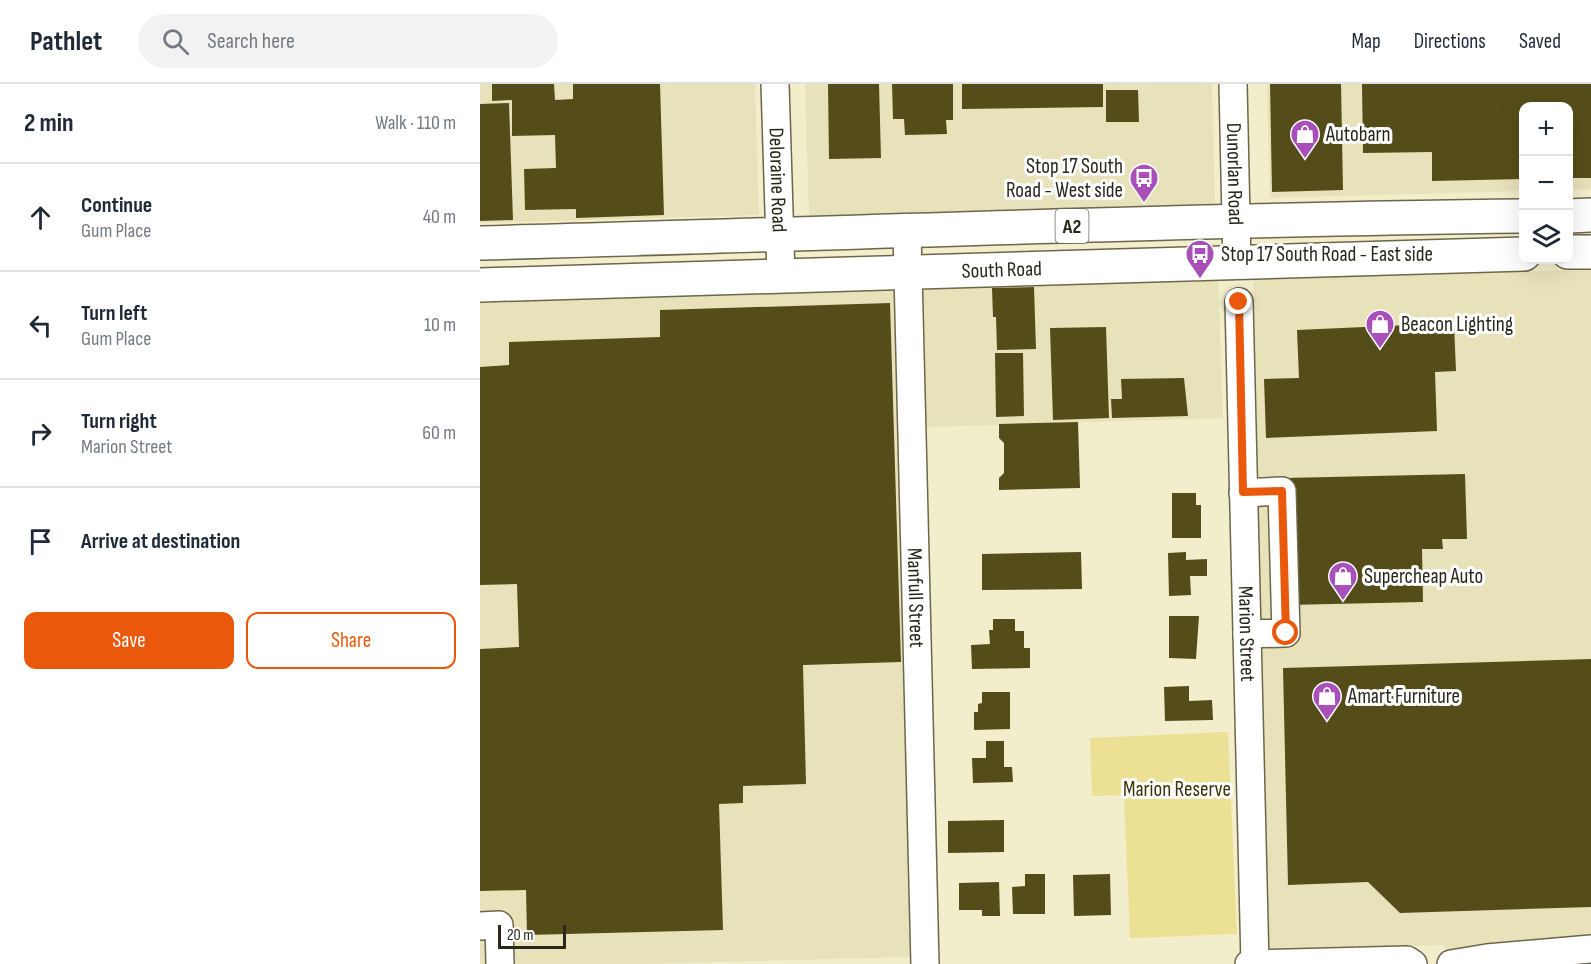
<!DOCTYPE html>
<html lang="en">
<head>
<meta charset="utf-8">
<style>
	body { margin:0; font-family:"Sofia Sans Condensed",sans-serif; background:#f2f2f3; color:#1f2937 }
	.controls { position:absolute; right:18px; top:18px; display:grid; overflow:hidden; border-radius:12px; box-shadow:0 6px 24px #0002 }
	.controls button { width:54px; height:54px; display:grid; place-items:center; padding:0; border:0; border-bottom:2px solid #e0e1e3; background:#fff; color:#1f2937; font:30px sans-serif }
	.scale { position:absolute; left:18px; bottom:15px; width:68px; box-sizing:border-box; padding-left:6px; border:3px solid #29271a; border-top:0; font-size:16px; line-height:21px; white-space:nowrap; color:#29271a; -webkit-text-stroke:4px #fff; paint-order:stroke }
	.stop { position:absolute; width:18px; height:18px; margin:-14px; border:4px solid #ea580c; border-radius:50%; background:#fff }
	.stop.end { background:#ea580c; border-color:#fff; box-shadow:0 2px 6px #0008 }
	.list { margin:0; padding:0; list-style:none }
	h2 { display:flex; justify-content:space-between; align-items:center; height:78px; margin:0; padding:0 24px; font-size:26px }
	h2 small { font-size:20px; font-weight:400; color:#747a83 }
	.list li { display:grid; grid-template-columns:39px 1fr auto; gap:18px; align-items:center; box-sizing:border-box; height:108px; padding:0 24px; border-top:2px solid #e0e1e3 }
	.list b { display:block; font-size:22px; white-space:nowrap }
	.list p { margin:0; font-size:20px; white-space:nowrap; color:#747a83 }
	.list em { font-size:20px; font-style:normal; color:#747a83 }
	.actions { display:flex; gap:12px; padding:18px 24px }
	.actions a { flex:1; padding:14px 0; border:2px solid #ea580c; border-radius:12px; text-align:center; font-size:21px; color:#ea580c }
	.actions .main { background:#ea580c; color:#fff }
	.icon { flex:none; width:33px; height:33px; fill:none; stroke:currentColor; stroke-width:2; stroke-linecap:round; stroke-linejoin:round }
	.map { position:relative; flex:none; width:1111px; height:880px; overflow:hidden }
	header { display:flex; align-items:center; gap:36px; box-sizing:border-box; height:84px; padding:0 30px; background:#fff; border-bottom:2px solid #e0e1e3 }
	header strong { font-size:28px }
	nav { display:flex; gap:33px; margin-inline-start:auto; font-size:21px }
	.search { width:420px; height:54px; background:#f2f2f3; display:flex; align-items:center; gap:15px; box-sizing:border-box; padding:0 21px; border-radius:33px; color:#747a83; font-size:22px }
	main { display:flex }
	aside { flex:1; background:#fff }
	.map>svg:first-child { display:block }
	.built { fill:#e8e2ba }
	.green { fill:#ece094 }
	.building { fill:#554d19 }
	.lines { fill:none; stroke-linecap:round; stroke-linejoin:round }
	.minor-casing { stroke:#6c674a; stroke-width:30 }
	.highway-casing { stroke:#6c674a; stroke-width:36 }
	.minor { stroke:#fff; stroke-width:27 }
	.highway { stroke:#fff; stroke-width:33 }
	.route { stroke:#ea580c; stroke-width:8 }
	.labels { text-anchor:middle; stroke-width:6; stroke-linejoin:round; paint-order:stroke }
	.shield { fill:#fff; stroke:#69685f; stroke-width:1.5 }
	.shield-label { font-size:20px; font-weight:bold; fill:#29271a }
	.poi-label { font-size:21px; fill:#29271a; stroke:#fff; text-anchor:start }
	.street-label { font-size:21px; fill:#29271a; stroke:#fff }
	.park-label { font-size:21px; fill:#393307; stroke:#fff }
</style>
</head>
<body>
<header>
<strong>Pathlet</strong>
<div class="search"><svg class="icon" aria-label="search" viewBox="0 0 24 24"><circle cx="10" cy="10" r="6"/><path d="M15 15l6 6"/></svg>Search here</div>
<nav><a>Map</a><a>Directions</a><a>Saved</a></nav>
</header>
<main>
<aside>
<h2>2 min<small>Walk · 110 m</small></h2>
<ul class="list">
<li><svg class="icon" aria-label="ahead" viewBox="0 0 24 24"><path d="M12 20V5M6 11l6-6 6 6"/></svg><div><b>Continue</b><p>Gum Place</p></div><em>40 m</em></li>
<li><svg class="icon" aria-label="left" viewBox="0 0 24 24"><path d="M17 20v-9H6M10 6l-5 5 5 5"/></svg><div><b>Turn left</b><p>Gum Place</p></div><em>10 m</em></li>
<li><svg class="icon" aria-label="right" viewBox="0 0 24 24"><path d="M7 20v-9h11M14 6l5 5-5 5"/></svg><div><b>Turn right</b><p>Marion Street</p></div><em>60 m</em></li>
<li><svg class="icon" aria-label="arrive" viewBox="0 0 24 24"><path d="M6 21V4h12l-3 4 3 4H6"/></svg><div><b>Arrive at destination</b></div></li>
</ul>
<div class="actions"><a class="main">Save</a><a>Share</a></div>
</aside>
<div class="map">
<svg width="1111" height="880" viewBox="0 0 1111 880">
	<rect width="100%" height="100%" fill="#f2edcb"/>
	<g class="built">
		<path d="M0 0H275L279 131 0 139Z"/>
		<path d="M325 0H732L735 120 329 132Z"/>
		<path d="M787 0H1111V105L1089 106 1088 22H1044L1043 107 790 114Z"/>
		<path d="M1111 186V880H966L965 861 789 865 773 194Z"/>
		<path d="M738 194 743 334 445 343 440 204Z"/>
		<path d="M416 206 432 873 159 880H0V216Z"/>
	</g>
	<path class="green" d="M748 648 757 850 650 854 644 711 612 712 610 654Z"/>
	<g class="building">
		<path d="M12 0H74L75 16 93 15V0H180L184 131 96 134V125L45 126 44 85 76 84 75 51 32 52V16L12 17Z"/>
		<path d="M348 0H399L401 74 349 75Z"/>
		<path d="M412 0H473V36H466L467 50 425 51 424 35H413Z"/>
		<path d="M482 0H623V23L482 25Z"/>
		<path d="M790 0H861L863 106 792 108Z"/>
		<path d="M882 0H1111V94H1088V22H1044V95L952 97V68L883 69Z"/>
		<path d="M626 6H658L659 38H626Z"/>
		<path d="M29 19 33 136 0 137V20Z"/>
		<path d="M554 203 556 265 517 266 516 233H513L512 204Z"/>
		<path d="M410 219 421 578 323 581 326 700 263 702V719L239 720 243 846 47 851 46 806 0 807V565L39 563 37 500 0 501V283L29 281V258L180 253V226Z"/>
		<path d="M974 239 976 287 955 288 957 347 786 354 784 295 819 294 817 246Z"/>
		<path d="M626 243 629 334 573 336 570 244Z"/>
		<path d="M515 269H543L544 332 516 333Z"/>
		<path d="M704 294 708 332 632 334 631 315H642L641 295Z"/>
		<path d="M598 338 600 404 519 406V394L524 389V359L519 354V340Z"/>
		<path d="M985 390 987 455H962L963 465H942L943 518 807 521 804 394Z"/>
		<path d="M692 409H716V421H721V454H692Z"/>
		<path d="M601 468 602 505 502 506V470Z"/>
		<path d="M706 468V476L727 475V492H710L711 511 689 512 688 469Z"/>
		<path d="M689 532H719L716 575 689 574Z"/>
		<path d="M513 535H535V547H544V564H550V584L492 585 491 561 510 560 509 546H513Z"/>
		<path d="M1111 575V823L920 829 888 798 808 801 803 584Z"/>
		<path d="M709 602V617L732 616 733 636 685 637 684 603Z"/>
		<path d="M502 608H530V645L494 646V628H498V620L502 619Z"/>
		<path d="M506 657H524V683H532L533 698 493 699 492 674H506Z"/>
		<path d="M524 736V768L468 769V737Z"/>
		<path d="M545 790H565V830H533L532 803 545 802Z"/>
		<path d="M630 790 631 831 594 832 593 791Z"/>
		<path d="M519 798 520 832H502V826H479V799Z"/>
	</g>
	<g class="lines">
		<g class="minor-casing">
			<g id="minor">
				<path id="s1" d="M295 0 301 191"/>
				<path id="s2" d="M753 0 757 180"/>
				<path id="s3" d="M427 148 445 880"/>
				<path id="s4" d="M759 218 775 880"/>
				<path d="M763 409 802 407 806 549 767 550"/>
				<path d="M0 842 19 841 20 880"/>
				<path d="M769 880 927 876 933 880"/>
				<path d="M971 880 1007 874 1111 865"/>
			</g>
		</g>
		<g class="highway-casing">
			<g id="highway">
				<path d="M1088 132 1111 131"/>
				<path d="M0 159C348 150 696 136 1044 132"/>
				<path d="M1088 168H1111"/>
				<path id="s5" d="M0 201 1044 170"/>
			</g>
		</g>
		<use href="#minor" class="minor"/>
		<use href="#highway" class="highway"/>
	</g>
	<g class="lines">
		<path class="route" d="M759 218 763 408 802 407 806 549"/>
	</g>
	<defs>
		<g id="shop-pin" transform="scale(1.5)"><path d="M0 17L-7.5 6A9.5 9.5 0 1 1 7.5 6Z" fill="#a94fba" stroke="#fff"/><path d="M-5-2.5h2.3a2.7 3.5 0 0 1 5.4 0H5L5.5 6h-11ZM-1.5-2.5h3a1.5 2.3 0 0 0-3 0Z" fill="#fff"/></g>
		<g id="bus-pin" transform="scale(1.5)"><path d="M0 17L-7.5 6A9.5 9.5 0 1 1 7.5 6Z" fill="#a94fba" stroke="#fff"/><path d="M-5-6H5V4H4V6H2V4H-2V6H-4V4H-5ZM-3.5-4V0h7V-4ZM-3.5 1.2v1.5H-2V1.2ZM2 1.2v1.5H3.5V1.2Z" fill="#fff"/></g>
	</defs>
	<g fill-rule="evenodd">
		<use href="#shop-pin" x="825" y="50"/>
		<use href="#bus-pin" x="664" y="94"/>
		<use href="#bus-pin" x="720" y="170"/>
		<use href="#shop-pin" x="900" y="240"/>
		<use href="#shop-pin" x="863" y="492"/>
		<use href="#shop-pin" x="847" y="612"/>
	</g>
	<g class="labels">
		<rect class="shield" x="575.5" y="125" width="33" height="34" rx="4.5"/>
		<g class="shield-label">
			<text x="592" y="149">A2</text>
		</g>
		<g class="poi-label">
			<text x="846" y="57">Autobarn</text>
			<text x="643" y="89" text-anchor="end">Stop 17 South<tspan x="643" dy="24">Road - West side</tspan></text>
			<text x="741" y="177">Stop 17 South Road - East side</text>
			<text x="921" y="247">Beacon Lighting</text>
			<text x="884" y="499">Supercheap Auto</text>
			<text x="868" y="619">Amart Furniture</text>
		</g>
		<g class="street-label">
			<text dy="7" stroke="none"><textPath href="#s2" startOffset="90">Dunorlan Road</textPath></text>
			<text dy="7" stroke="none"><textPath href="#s1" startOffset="96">Deloraine Road</textPath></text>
			<text dy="7" stroke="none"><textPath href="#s5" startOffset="522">South Road</textPath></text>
			<text dy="7" stroke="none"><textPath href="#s3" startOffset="366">Manfull Street</textPath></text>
			<text dy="7" stroke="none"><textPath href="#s4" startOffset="332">Marion Street</textPath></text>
		</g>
		<g class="park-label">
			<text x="697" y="712">Marion Reserve</text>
		</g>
	</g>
</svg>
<div class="controls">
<button>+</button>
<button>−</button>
<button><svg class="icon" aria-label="layers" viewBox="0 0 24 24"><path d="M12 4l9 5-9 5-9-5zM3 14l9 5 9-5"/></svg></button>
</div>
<div class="scale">20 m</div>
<div class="stop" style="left:806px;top:549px"></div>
<div class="stop end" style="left:759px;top:218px"></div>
</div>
</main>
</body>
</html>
